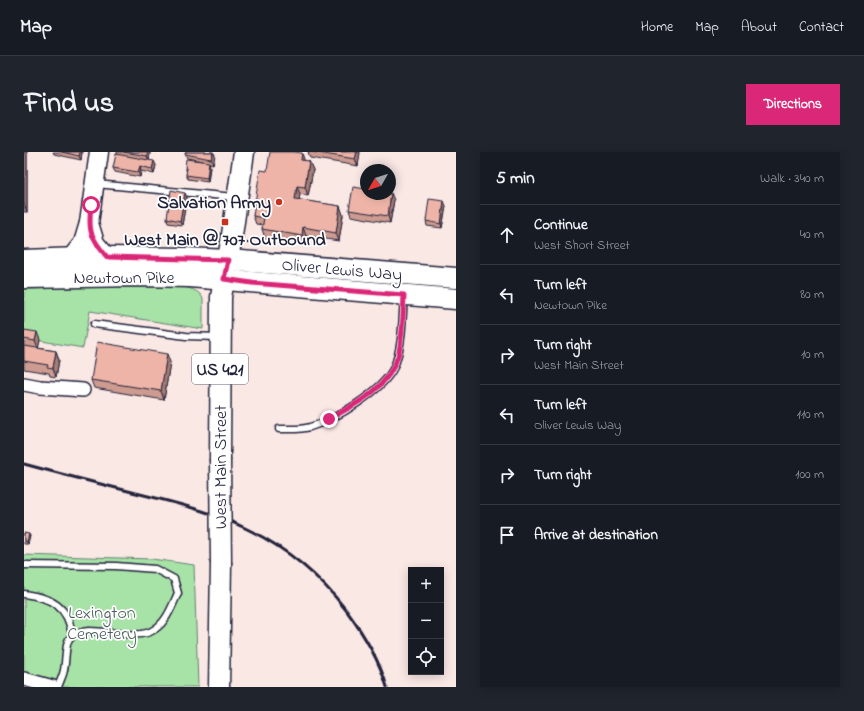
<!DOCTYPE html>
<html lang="en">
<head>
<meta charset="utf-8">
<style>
	body { margin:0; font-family:"Indie Flower",sans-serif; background:#20242c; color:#f1f3f6 }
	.controls { position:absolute; right:12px; bottom:12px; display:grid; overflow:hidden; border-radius:0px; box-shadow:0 2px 10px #0003 }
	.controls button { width:36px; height:36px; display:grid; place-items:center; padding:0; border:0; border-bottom:1px solid #363941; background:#171b24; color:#f1f3f6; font:20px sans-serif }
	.compass { position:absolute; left:336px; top:12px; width:36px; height:36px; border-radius:50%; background:#171b24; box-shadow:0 2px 10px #0003; rotate:231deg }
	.stop { position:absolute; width:12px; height:12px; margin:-9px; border:3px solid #db2777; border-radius:50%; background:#fff }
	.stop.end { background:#db2777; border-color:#fff; box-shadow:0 1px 4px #0008 }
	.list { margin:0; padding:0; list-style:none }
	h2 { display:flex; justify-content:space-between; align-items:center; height:52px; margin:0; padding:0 16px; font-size:17px }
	h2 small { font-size:13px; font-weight:400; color:#9ea1a6 }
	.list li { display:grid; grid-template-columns:26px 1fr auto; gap:12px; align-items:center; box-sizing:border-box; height:60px; padding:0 16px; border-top:1px solid #363941 }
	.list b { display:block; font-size:15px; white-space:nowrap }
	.list p { margin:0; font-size:13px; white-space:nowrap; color:#9ea1a6 }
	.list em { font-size:13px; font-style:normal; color:#9ea1a6 }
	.icon { flex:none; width:22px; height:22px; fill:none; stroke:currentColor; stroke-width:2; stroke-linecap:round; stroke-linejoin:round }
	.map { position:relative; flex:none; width:432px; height:535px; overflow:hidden; border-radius:0px }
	header { display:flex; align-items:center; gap:24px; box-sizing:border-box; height:56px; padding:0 20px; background:#171b24; border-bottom:1px solid #363941 }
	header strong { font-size:19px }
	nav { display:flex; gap:22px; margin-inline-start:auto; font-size:14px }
	.intro { display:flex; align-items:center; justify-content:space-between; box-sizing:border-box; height:96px; padding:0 24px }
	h1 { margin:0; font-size:28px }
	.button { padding:10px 18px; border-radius:0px; background:#db2777; color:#fff; font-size:14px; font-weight:700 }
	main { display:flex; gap:24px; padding:0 24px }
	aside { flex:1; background:#171b24; border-radius:0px; box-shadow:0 2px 10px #0003 }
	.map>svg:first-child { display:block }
	.green { fill:#a7e2a7; stroke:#648271 }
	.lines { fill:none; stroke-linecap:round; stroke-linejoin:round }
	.service-casing { stroke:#22223b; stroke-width:9 }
	.minor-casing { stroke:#22223b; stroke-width:16 }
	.secondary-casing { stroke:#22223b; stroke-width:21 }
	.primary-casing { stroke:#22223b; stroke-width:23 }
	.path { stroke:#22223b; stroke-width:2; stroke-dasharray:3 3; stroke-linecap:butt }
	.service { stroke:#fff; stroke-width:6 }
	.minor { stroke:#fff; stroke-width:13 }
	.secondary { stroke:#fff; stroke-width:18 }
	.primary { stroke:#fff; stroke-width:20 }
	.rail { stroke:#22223b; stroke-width:3 }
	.primary-bridge-casing { stroke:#22223b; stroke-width:23; stroke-linecap:butt }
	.primary-bridge { stroke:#fff; stroke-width:20 }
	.wall { fill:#cd9b90; stroke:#22223b }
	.shaded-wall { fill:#a77e76; stroke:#22223b }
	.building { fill:#eeb4a8; stroke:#22223b }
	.route { stroke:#db2777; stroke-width:5 }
	.poi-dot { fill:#c8321e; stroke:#fff; stroke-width:1.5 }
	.labels { text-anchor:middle; stroke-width:3.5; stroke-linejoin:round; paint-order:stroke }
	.shield { fill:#fff; stroke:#646476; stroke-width:1 }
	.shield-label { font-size:17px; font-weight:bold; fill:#22223b }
	.poi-label { font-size:18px; font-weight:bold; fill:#22223b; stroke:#fff; text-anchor:end }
	.street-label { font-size:18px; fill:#22223b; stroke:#fff }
	.park-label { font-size:18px; fill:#4a5c5b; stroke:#fff }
</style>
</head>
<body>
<header>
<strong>Map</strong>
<nav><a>Home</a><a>Map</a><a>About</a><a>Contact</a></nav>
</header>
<div class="intro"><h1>Find us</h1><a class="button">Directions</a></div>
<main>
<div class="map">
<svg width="432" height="535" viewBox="0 0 432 535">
	<rect width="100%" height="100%" fill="#fae8e5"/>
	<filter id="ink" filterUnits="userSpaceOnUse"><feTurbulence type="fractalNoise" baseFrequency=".025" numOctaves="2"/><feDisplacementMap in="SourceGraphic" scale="8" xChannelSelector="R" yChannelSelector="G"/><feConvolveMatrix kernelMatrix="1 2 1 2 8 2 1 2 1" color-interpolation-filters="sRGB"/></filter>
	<g filter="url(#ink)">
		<g class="green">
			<path d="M63 135H160C168 137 176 139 179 147V177L66 159 59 196 0 186V137L48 136Z"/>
			<path d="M0 403 128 407 170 413 174 535H0Z"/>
		</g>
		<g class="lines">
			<g class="service-casing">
				<g id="service">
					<path d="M72 32 210 45"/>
					<path d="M70 172 162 184 194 185"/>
					<path d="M255 277C265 277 277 278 286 275 311 268 359 239 370 215 379 193 378 168 380 145"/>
					<path d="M0 413 92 414 131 417 150 427 154 441C148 454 143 469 131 477 110 493 59 467 45 487 41 493 42 510 40 518 39 524 36 529 34 535"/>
					<path d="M0 442C28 446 44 454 48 483"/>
				</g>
			</g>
			<g class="minor-casing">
				<g id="minor">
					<path d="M0 232 16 235 59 238"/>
					<path d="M0 527 29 535"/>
				</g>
			</g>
			<g class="secondary-casing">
				<g id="secondary">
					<path d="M65 71 71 91 83 105"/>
					<path d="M47 106 59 91 65 71 75 0"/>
				</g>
			</g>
			<g class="primary-casing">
				<g id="primary">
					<path d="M0 108 83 105 162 106 204 108 432 126"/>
					<path d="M0 126 115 124 166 125 432 147"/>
					<path d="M196 307 197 145 207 90 220 0"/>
					<path d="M195 535 197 412"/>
				</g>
			</g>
			<path class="path" d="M222 91H229"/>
			<use href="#service" class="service"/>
			<use href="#minor" class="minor"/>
			<use href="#secondary" class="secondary"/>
			<use href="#primary" class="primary"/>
			<path class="rail" d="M0 312C44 324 88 335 132 346 163 354 193 362 221 376 261 395 295 423 322 458 339 481 355 507 363 535"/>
			<g class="primary-bridge-casing">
				<path id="primary-bridge" d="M196 307 197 412"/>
			</g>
			<use href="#primary-bridge" class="primary-bridge"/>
		</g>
		<g class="wall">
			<rect x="0" y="0" width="3" height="60"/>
			<path d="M29 0H58L57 8 30 2Z"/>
			<path d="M93 0H126L125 8 132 13 130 22 117 19 116 25 91 20 89 16 93 2Z"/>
			<path d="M162 0H189L191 3 189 12 185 11 186 15 184 30 164 27 162 23 163 20 161 16 178 9 163 6 161 2Z"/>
			<path d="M284 0H336L334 14 286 6Z"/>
			<path d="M281 9H285L289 18 284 44 276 42 275 48 316 54 319 63 315 89 282 84 281 92 241 86 238 77 239 73 232 72 229 64 243 19Z"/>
			<path d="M163 45 158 73 144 71 143 66Z"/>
			<path d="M370 48 366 71 327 64 325 58Z"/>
			<path d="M422 54 418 76 403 74 402 69Z"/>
			<path d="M0 178 16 188 14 196 32 199 35 208 32 225 26 224 25 221 0 217Z"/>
			<path d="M146 210 140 248 70 236 67 228Z"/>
			<path d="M0 381 6 384 4 392H0Z"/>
		</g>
		<g class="shaded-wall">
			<path d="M0 0H3V60L0 51Z"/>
			<path d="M56 0H58L57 8 55 4Z"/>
			<path d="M124 0H126L125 9 123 4Z"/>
			<path d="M189 0 191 3 189 12 187 7Z"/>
			<path d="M333 0H336L334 14 331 7Z"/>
			<path d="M278 1 281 10 277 8Z"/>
			<path d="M130 9 132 13 130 22 128 17Z"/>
			<path d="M285 9 289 18 284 44 281 35Z"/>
			<path d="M185 10 186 15 184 30 183 26Z"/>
			<path d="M116 14 117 19 116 25 114 20Z"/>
			<path d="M273 34 276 42 274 56 271 47Z"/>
			<path d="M161 41 163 45 158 73 156 69Z"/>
			<path d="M367 41 370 48 366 71 364 64Z"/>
			<path d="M420 49 422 54 418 76 417 72Z"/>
			<path d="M316 54 319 63 315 89 312 81Z"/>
			<path d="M279 75 282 84 281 92 278 84Z"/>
			<path d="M13 180 16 188 14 197 11 189Z"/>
			<path d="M32 199 35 208 32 225 29 216Z"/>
			<path d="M143 202 146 210 140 248 137 239Z"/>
			<path d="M5 382 6 384 4 392 3 390Z"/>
		</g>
		<g class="building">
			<path d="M38 0H56L55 4Z"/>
			<path d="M100 0H124L123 4Z"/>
			<path d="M162 0H189L187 7 161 2Z"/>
			<path d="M246 0H270L278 1 277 8 285 9 281 35 273 34 271 47 316 54 312 81 279 75 278 84 238 77 240 66 229 64 236 18 243 19Z"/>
			<path d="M288 0H333L331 7Z"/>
			<path d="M92 2 130 9 128 17 116 14 114 20 89 16Z"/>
			<path d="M162 7 185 10 183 26 162 23 163 16H161Z"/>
			<path d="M329 35 342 37V42H366V41H367L364 64 325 58Z"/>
			<path d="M147 38 161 41 156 69 143 66Z"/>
			<path d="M405 47 420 49 417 72 402 69Z"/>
			<path d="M0 178 13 180 11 189 0 187Z"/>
			<path d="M73 190 143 202 137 239 67 228Z"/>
			<path d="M0 194 32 199 29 216 23 215 24 213 0 209Z"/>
			<path d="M0 381 5 382 3 390 0 389Z"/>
		</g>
	</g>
	<g class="lines" filter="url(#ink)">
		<path class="route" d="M67 53C64 79 66 85 83 105L204 108 200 127 228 131 380 143C379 163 379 185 374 204 364 237 332 252 305 267"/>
	</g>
	<g class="poi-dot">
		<circle cx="255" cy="50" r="4"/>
		<rect x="197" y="66" width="8" height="8" rx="2"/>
	</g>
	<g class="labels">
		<rect class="shield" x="168" y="202" width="56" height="30" rx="3"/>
		<g class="shield-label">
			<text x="196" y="223">US 421</text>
		</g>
		<g class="poi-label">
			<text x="247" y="56">Salvation Army</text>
			<text x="201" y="93" text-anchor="middle">West Main @ 707 Outbound</text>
		</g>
		<g class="street-label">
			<text transform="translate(318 117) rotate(5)" y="6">Oliver Lewis Way</text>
			<text x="100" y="131">Newtown Pike</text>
			<text transform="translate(196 315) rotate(-90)" y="6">West Main Street</text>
		</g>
		<g class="park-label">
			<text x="78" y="466">Lexington<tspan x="78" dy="21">Cemetery</tspan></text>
		</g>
	</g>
</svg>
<div class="controls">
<button>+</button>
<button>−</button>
<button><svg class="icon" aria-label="locate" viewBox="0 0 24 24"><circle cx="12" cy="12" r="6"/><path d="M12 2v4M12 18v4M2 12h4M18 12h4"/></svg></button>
</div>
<svg class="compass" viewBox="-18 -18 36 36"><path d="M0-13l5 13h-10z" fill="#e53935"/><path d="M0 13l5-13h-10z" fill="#9ea1a6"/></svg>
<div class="stop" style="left:67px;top:53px"></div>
<div class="stop end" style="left:305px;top:267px"></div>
</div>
<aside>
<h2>5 min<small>Walk · 340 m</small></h2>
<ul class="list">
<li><svg class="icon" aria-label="ahead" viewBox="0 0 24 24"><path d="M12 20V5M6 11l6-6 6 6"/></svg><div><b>Continue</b><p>West Short Street</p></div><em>40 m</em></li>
<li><svg class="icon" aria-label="left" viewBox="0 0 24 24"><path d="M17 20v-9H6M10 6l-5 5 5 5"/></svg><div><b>Turn left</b><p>Newtown Pike</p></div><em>80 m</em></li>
<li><svg class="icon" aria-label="right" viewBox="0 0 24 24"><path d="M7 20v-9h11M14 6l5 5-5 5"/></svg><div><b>Turn right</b><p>West Main Street</p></div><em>10 m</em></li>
<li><svg class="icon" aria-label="left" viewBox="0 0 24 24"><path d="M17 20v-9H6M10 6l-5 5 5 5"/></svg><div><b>Turn left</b><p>Oliver Lewis Way</p></div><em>110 m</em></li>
<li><svg class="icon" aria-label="right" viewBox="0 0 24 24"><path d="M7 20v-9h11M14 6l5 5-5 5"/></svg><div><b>Turn right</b></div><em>100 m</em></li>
<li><svg class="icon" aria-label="arrive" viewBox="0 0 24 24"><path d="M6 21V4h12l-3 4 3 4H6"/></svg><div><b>Arrive at destination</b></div></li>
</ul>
</aside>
</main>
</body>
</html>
